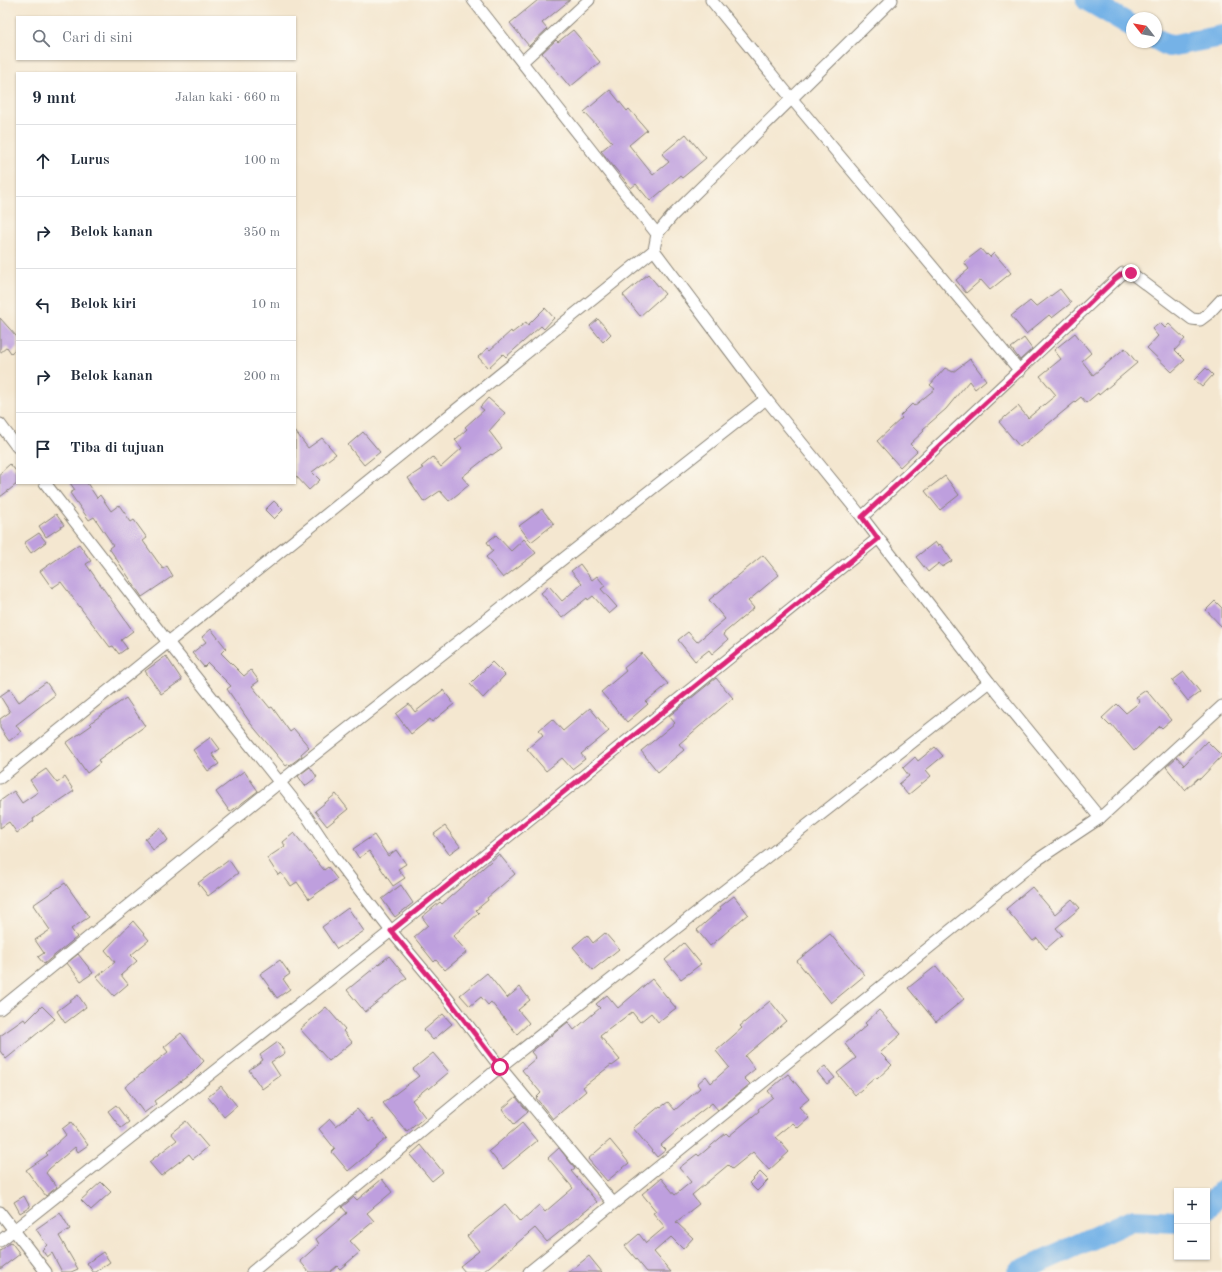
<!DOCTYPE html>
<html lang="id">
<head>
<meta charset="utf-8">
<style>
	body { margin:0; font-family:"Old Standard TT",serif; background:#f2f2f3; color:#1f2937 }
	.controls { position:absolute; right:12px; bottom:12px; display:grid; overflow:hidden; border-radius:0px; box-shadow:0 1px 3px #0004 }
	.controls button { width:36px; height:36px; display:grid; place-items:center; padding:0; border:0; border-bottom:1px solid #e0e1e3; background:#fff; color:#1f2937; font:20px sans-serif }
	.compass { position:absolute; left:1126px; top:12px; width:36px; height:36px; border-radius:50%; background:#fff; box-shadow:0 1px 3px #0004; rotate:301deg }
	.stop { position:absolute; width:12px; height:12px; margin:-9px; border:3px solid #db2777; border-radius:50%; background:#fff }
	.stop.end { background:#db2777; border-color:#fff; box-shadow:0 1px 4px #0008 }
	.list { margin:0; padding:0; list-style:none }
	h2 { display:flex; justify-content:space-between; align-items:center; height:52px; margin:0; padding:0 16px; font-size:17px }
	h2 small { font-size:13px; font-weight:400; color:#747a83 }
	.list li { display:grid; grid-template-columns:26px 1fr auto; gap:12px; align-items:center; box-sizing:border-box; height:72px; padding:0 16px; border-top:1px solid #e0e1e3 }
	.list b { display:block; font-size:15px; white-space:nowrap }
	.list em { font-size:13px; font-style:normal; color:#747a83 }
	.icon { flex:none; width:22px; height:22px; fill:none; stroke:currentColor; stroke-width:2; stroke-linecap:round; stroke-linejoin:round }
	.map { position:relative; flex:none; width:1222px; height:1272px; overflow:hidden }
	.search { position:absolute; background:#fff; box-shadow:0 1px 3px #0004; left:16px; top:16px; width:280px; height:44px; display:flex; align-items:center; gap:10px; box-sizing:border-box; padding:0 14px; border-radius:0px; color:#747a83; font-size:15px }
	.panel { position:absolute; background:#fff; box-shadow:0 1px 3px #0004; left:16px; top:72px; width:280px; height:412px; border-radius:0px }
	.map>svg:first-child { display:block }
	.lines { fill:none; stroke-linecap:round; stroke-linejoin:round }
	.river { stroke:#75b2e7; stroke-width:22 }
	.building { fill:#be9fde }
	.minor-casing { stroke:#888276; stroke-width:13 }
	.minor { stroke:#fff; stroke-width:11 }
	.route { stroke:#db2777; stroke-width:5 }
</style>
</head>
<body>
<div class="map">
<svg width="1222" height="1272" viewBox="0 0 1222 1272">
	<rect width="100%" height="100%" fill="#fbf7ec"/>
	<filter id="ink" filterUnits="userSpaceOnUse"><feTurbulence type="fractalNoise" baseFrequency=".025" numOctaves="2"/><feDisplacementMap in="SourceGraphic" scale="8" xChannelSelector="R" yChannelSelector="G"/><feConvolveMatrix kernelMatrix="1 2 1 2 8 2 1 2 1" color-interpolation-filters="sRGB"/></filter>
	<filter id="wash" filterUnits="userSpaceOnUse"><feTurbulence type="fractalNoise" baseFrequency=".012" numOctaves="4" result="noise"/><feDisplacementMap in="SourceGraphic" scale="16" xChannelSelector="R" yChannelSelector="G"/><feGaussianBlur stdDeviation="0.9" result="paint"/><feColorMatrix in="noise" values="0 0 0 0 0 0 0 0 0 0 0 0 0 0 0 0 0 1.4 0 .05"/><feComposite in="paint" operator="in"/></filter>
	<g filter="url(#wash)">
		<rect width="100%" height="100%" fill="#f4e7d0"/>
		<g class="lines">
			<g class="river">
				<path d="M1087 0 1132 26"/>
				<path d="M1156 39 1169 46 1222 36"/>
				<path d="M1207 1208 1222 1191"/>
				<path d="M1018 1272 1132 1220 1177 1222"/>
			</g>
		</g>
		<g id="blocks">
			<g class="building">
				<path d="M538 0H570L542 23 547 29 529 46 510 23Z"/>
				<path d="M573 30 600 62 570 87 542 53 556 40 558 42Z"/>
				<path d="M610 90 627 111 629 109 647 130 629 145 653 175 669 162 662 154 686 134 706 158 682 178 680 176 650 201 636 184 631 188 601 151 612 142 584 112Z"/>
				<path d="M981 249 986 255 987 254 990 257 994 253 1011 273 990 290 981 280 966 293 956 280 969 269 964 262Z"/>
				<path d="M648 274 665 294 640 316 623 295Z"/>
				<path d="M1060 289 1071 303 1052 318 1049 315 1026 334 1011 316 1030 301 1036 307Z"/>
				<path d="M545 308 554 318 544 329 541 326 506 357 503 354 488 368 478 357 488 348 490 350 511 331 512 333 526 322 528 325Z"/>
				<path d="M0 318 17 337V348L11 353 7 347 0 353Z"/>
				<path d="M598 319 611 334 603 342 590 326Z"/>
				<path d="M1160 323 1165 328 1169 324 1185 339 1175 350 1185 360 1172 372 1147 348 1158 336 1152 329Z"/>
				<path d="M1075 333 1091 353 1082 361 1093 375 1125 348 1137 363 1099 395 1098 393 1086 403 1081 397 1020 447 999 422 1018 406 1028 418 1056 395 1040 376 1061 359 1054 350Z"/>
				<path d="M1024 338 1032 349 1020 360 1011 348Z"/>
				<path d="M970 359 986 380 975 389 969 381 946 409 923 429 924 431 910 444 917 451 900 467 877 441 902 418 900 416 912 404 914 406 935 389 930 385 945 368 953 372Z"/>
				<path d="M1206 368 1213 375 1202 387 1194 380Z"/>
				<path d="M488 398 505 413 489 431 502 448 492 455 491 454 462 477 469 485 449 501 440 491 424 502 408 478 423 468 421 467 433 457 441 467 462 448 455 440 467 429 465 427 484 410 480 407Z"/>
				<path d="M295 431 308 448 322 438 336 454 312 472 320 480 309 490 295 475Z"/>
				<path d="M363 432 380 452 364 465 348 445Z"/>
				<path d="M10 464 17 472V484L0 497V473Z"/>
				<path d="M945 476 959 495 940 510 925 491Z"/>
				<path d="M70 483H87L97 498 100 495 111 511 119 505 131 522 134 520 147 538 143 541 163 569 167 566 173 576 142 597 109 548 113 545 94 517 89 520 70 493 75 490Z"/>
				<path d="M274 501 283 510 274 519 265 510Z"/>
				<path d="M542 509 554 524 531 542 519 526Z"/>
				<path d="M56 514 64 525 46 537 39 526Z"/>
				<path d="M39 533 46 542 31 553 24 543Z"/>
				<path d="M496 535 511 551 524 539 536 553 503 578 486 557 493 551 487 542Z"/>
				<path d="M935 542 938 546 940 544 952 561 942 567 939 563 928 572 916 557Z"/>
				<path d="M79 544 91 561 86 564 133 631 121 640 127 648 119 654 113 646 110 647 61 582 52 588 40 571Z"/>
				<path d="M763 555 779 575 748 601 754 608 723 634 728 640 712 654 709 650 695 661 678 640 688 632 697 642 725 619 709 600Z"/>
				<path d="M580 564 592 580 597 576 605 586 601 589 617 607 609 614 593 596 588 600 587 598 562 618 541 593 549 586 562 601 582 584 571 571Z"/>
				<path d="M1215 601 1222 608V627L1206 610Z"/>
				<path d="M211 629 226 648 221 653 244 676 251 670 259 681 252 686 270 708 272 707 290 732 294 729 309 747 301 754 302 756 290 765 289 764 286 766 251 724 227 689 231 686 208 663 204 667 192 653 206 642 202 637Z"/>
				<path d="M642 653 668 684 646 702 648 704 627 722 601 692 626 671 624 668Z"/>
				<path d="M166 656 182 680 161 694 145 671Z"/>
				<path d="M492 662 505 675 483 698 470 684Z"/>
				<path d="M1184 672 1200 692 1188 701 1172 681Z"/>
				<path d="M716 678 733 698 679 744 684 750 658 772 641 751 675 723 669 716Z"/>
				<path d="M46 682 55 695 16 725 21 732 9 741 0 728V719L10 712 0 696 10 689 19 702Z"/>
				<path d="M443 690 454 704 432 722 430 719 411 734 396 714 409 704 415 712Z"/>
				<path d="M1146 690 1171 720 1162 728 1160 726 1134 751 1111 724 1110 726 1102 718 1117 704 1126 713 1140 702 1136 697Z"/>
				<path d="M126 698 145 726 98 760 100 763 87 773 66 743 92 725 90 723Z"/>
				<path d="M590 708 609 731 581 754 585 759 572 769 562 758 546 771 527 749 543 735 539 730 552 719 563 731Z"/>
				<path d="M211 737 220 749 212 754 219 764 208 771 193 750Z"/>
				<path d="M1207 741 1222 756 1200 779 1198 778 1185 790 1166 767 1177 757 1184 765Z"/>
				<path d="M935 747 943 756 926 770 931 776 908 795 899 784 909 776 903 768 915 757 918 761Z"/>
				<path d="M310 767 317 777 305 786 298 776Z"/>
				<path d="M46 769 57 783 65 777 74 791 33 819 34 821 17 833 9 822 0 828V801L14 791 22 803 38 792 30 780Z"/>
				<path d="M244 771 258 791 230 812 216 792Z"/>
				<path d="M336 794 348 809 327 826 315 811Z"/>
				<path d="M445 826 460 846 449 854 434 834Z"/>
				<path d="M160 828 168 840 153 850 145 839Z"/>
				<path d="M294 833 324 870 328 867 337 879 309 899 297 882 291 886 281 873 278 875 267 858 285 846 283 842Z"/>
				<path d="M374 835 388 856 396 850 406 864 398 869 405 878 393 886 369 851 359 858 353 849Z"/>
				<path d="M499 854 515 874 487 898 488 900 476 910 479 913 453 936 467 952 445 970 436 960 434 962 414 937 428 925 422 917 440 902 442 904Z"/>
				<path d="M229 860 238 873 208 896 198 883Z"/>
				<path d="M65 883 89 917 71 929 77 937 44 964 38 957 44 953 35 940 50 930 33 905Z"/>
				<path d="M401 885 413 903 395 917 382 899Z"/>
				<path d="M1032 887 1055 914 1072 899 1080 908 1056 928 1062 935 1046 949 1037 938 1033 941 1006 909Z"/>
				<path d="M734 896 748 914 710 946 697 930 721 909 720 907Z"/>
				<path d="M348 908 364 931 337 949 322 927Z"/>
				<path d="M133 921 149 940 131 955 137 961 121 975 128 984 114 996 97 977 115 962 105 950Z"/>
				<path d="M605 933 619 949 593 970 573 947 587 935 593 943Z"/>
				<path d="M830 934 865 975 831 1003 797 961Z"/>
				<path d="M684 943 701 964 681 979 665 960Z"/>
				<path d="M78 954 93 973 81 981 67 963Z"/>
				<path d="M389 956 407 978 365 1012 347 990Z"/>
				<path d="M280 960 290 974 283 979 290 989 277 998 260 974Z"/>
				<path d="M936 966 964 999 936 1022 908 988Z"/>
				<path d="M487 973 507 998 520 987 530 1000 518 1010 529 1023 517 1034 491 1002 488 1005 481 997 470 1006 460 995Z"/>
				<path d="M652 979 676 1008 658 1022 651 1013 640 1022 632 1012 600 1036 620 1060 612 1066 611 1065 583 1087 586 1091 553 1119 536 1098 541 1093 522 1070 536 1058 531 1052 568 1022 574 1030 600 1008 596 1004 607 995 618 1008Z"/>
				<path d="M78 995 86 1007 65 1023 57 1011Z"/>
				<path d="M770 1001 786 1021 745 1056 755 1069 744 1078 750 1084 718 1110 712 1103 685 1124 661 1145 666 1150 657 1157 633 1128 660 1106 661 1107 668 1102 675 1110 700 1088 697 1084 706 1076 711 1083 729 1067 716 1051 742 1028 740 1026Z"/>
				<path d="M42 1006 55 1019 6 1059 0 1051V1036L24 1019 26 1022Z"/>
				<path d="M326 1007 345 1029 343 1031 352 1042 329 1061 300 1029Z"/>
				<path d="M879 1010 901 1034 880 1053 892 1065 877 1079 876 1077 855 1095 837 1073 856 1058 845 1044 867 1025 865 1023Z"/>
				<path d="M443 1014 452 1024 433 1040 424 1030Z"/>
				<path d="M181 1033 204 1061 192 1073 154 1101 156 1104 144 1113 125 1087 168 1052 164 1047Z"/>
				<path d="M278 1042 285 1053 271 1062 280 1076 262 1089 249 1070 263 1060 260 1055Z"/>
				<path d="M433 1053 449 1072 429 1089 428 1087 412 1100 425 1117 407 1132 383 1103 419 1076 413 1069Z"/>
				<path d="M825 1066 835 1078 827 1084 817 1072Z"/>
				<path d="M788 1074 809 1099 799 1107 809 1118 798 1128 793 1123 776 1137 789 1152 769 1170 753 1152 732 1169 728 1165 692 1195 699 1204 676 1222 693 1238 683 1249 671 1237 654 1252 671 1272H647L625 1246 639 1234 646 1243 665 1227 653 1213 656 1211 642 1194 661 1178 675 1195 691 1182 679 1168 697 1154 699 1156 726 1133 729 1136 759 1111 758 1109 773 1097 768 1091Z"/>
				<path d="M221 1086 237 1106 224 1117 208 1097Z"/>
				<path d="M516 1097 528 1112 514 1124 502 1109Z"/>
				<path d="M116 1105 129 1122 121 1128 108 1111Z"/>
				<path d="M357 1109 368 1122 372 1119 387 1138 348 1171 332 1152 335 1149 319 1129 330 1119 336 1126Z"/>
				<path d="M186 1121 208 1147 193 1159 189 1154 161 1176 149 1162 177 1140 171 1133Z"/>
				<path d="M71 1122 88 1145 78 1152 75 1147 49 1169 46 1173 57 1187 46 1196 26 1170 48 1155 46 1153 66 1135 62 1129Z"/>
				<path d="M522 1123 537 1141 503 1169 489 1151Z"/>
				<path d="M610 1140 629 1163 607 1181 588 1159Z"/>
				<path d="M421 1145 443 1172 432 1181 410 1155Z"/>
				<path d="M559 1148 575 1168 571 1171 597 1202 547 1242 535 1228 483 1272H465L460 1266 479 1251 467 1236 505 1204 520 1222 539 1205 545 1212 573 1188 548 1158Z"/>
				<path d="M760 1172 768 1180 757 1191 749 1183Z"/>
				<path d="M382 1179 392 1192 367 1213 374 1221 350 1241 360 1252 340 1269 337 1266 330 1272H309L300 1261 319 1244 316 1239 347 1213 342 1207 354 1197 357 1200Z"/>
				<path d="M101 1182 111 1192 91 1210 81 1200Z"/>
				<path d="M24 1196 30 1207 20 1213 14 1202Z"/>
				<path d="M60 1212 70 1229 59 1236 78 1269 71 1272H62L52 1253 47 1257 42 1250 47 1245 36 1229Z"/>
				<path d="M11 1242 20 1254 0 1269V1251Z"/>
				<path d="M103 1252 110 1262 96 1272H93L87 1263Z"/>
				<path d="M589 1256 602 1272H569Z"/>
			</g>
		</g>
	</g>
	<g filter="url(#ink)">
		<use href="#blocks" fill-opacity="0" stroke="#888276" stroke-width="1"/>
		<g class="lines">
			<g class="minor-casing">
				<g id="minor">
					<path d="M473 0 657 234 654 250 766 399 862 517 989 682 1100 818"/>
					<path d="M711 0 792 99 1020 371"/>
					<path d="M522 62 589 0"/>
					<path d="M657 234 673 215 892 0"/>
					<path d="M0 424 17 447"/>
					<path d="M45 483 167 641 308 818 334 857 391 931 448 999 500 1067 613 1203"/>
					<path d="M862 517 1123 273H1131L1192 319 1200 320 1208 314 1222 299"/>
					<path d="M0 778 654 250"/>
					<path d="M0 1009 280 782 766 399"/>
					<path d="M0 1212 46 1272"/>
					<path d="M0 1241 391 931 877 539"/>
					<path d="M252 1272 500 1067 989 682"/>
					<path d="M529 1272 1037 860 1100 818 1222 706"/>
				</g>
			</g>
			<use href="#minor" class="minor"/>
		</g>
	</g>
	<g class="lines" filter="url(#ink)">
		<path class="route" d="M500 1067 448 999 391 931 878 539 862 517 1020 371 1115 279 1123 273H1131"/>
	</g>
</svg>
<div class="controls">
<button>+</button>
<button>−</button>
</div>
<svg class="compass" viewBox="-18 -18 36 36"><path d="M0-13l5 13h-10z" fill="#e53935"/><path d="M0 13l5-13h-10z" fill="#747a83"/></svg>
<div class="stop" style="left:500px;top:1067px"></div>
<div class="stop end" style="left:1131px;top:273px"></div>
<div class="search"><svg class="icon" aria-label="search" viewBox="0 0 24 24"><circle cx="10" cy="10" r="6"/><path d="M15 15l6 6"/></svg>Cari di sini</div>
<section class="panel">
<h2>9 mnt<small>Jalan kaki · 660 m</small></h2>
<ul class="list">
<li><svg class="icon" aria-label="ahead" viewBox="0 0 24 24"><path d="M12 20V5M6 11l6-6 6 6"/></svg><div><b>Lurus</b></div><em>100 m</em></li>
<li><svg class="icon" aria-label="right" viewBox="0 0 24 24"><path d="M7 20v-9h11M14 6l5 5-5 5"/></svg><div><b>Belok kanan</b></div><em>350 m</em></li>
<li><svg class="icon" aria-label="left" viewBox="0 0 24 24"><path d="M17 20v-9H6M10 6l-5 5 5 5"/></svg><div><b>Belok kiri</b></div><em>10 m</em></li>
<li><svg class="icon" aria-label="right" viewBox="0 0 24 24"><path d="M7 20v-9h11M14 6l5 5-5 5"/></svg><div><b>Belok kanan</b></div><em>200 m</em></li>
<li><svg class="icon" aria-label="arrive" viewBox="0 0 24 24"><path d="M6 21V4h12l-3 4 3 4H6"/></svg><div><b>Tiba di tujuan</b></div></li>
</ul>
</section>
</div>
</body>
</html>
